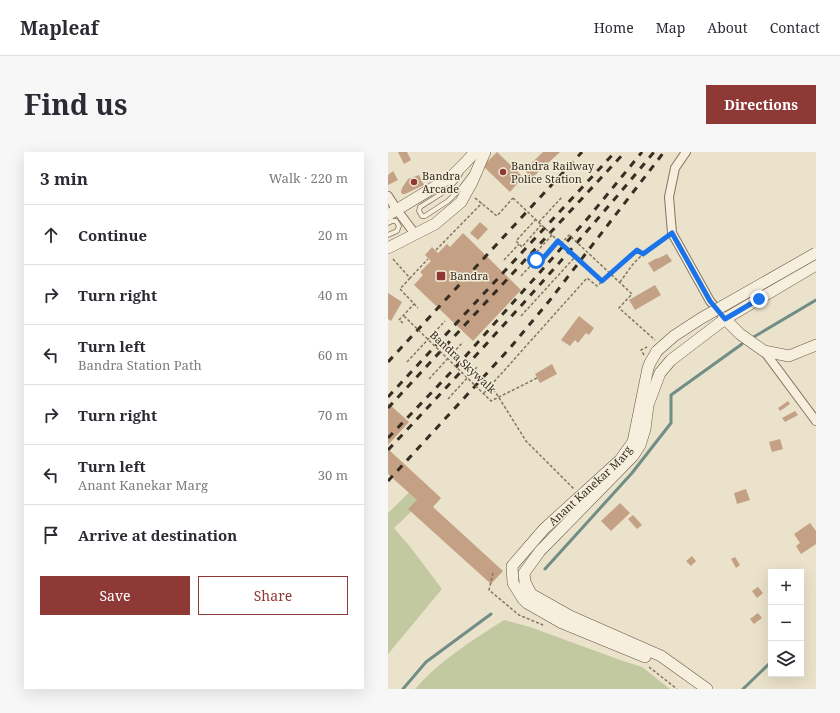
<!DOCTYPE html>
<html lang="en">
<head>
<meta charset="utf-8">
<style>
	body { margin:0; font-family:"Noto Serif",serif; background:#f7f7f7; color:#2b2b33 }
	.controls { position:absolute; right:12px; bottom:12px; display:grid; overflow:hidden; border-radius:0px; box-shadow:0 4px 16px #0002 }
	.controls button { width:36px; height:36px; display:grid; place-items:center; padding:0; border:0; border-bottom:1px solid #e1e1e2; background:#fff; color:#2b2b33; font:20px sans-serif }
	.stop { position:absolute; width:12px; height:12px; margin:-9px; border:3px solid #1a73e8; border-radius:50%; background:#fff }
	.stop.end { background:#1a73e8; border-color:#fff; box-shadow:0 1px 4px #0008 }
	.list { margin:0; padding:0; list-style:none }
	h2 { display:flex; justify-content:space-between; align-items:center; height:52px; margin:0; padding:0 16px; font-size:17px }
	h2 small { font-size:13px; font-weight:400; color:#7c7c81 }
	.list li { display:grid; grid-template-columns:26px 1fr auto; gap:12px; align-items:center; box-sizing:border-box; height:60px; padding:0 16px; border-top:1px solid #e1e1e2 }
	.list b { display:block; font-size:15px; white-space:nowrap }
	.list p { margin:0; font-size:13px; white-space:nowrap; color:#7c7c81 }
	.list em { font-size:13px; font-style:normal; color:#7c7c81 }
	.actions { display:flex; gap:8px; padding:12px 16px }
	.actions a { flex:1; padding:9px 0; border:1px solid #8e3936; border-radius:0px; text-align:center; font-size:14px; color:#8e3936 }
	.actions .main { background:#8e3936; color:#fff }
	.icon { flex:none; width:22px; height:22px; fill:none; stroke:currentColor; stroke-width:2; stroke-linecap:round; stroke-linejoin:round }
	.map { position:relative; flex:none; width:428px; height:537px; overflow:hidden; border-radius:0px }
	header { display:flex; align-items:center; gap:24px; box-sizing:border-box; height:56px; padding:0 20px; background:#fff; border-bottom:1px solid #e1e1e2 }
	header strong { font-size:19px }
	nav { display:flex; gap:22px; margin-inline-start:auto; font-size:14px }
	.intro { display:flex; align-items:center; justify-content:space-between; box-sizing:border-box; height:96px; padding:0 24px }
	h1 { margin:0; font-size:28px }
	.button { padding:10px 18px; border-radius:0px; background:#8e3936; color:#fff; font-size:14px; font-weight:700 }
	main { display:flex; gap:24px; padding:0 24px }
	aside { flex:1; background:#fff; border-radius:0px; box-shadow:0 4px 16px #0002 }
	.map>svg:first-child { display:block }
	.green { fill:#c2c89f }
	.lines { fill:none; stroke-linecap:round; stroke-linejoin:round }
	.stream { stroke:#718d87; stroke-width:3 }
	.building { fill:#c4a184 }
	.lane-casing { stroke:#857560; stroke-width:5.5 }
	.street-casing { stroke:#857560; stroke-width:10 }
	.secondary-casing { stroke:#675643; stroke-width:12 }
	.path { stroke:#857560; stroke-width:1.5; stroke-dasharray:3 2; stroke-linecap:butt }
	.lane { stroke:#f6efdd; stroke-width:4 }
	.street { stroke:#f6efdd; stroke-width:8 }
	.secondary { stroke:#f6efdd; stroke-width:11 }
	.rail { stroke:#372d22; stroke-width:3; stroke-dasharray:7 7; stroke-linecap:butt }
	.secondary-bridge-casing { stroke:#675643; stroke-width:12; stroke-linecap:butt }
	.path-bridge { stroke:#857560; stroke-width:1.5; stroke-dasharray:3 2; stroke-linecap:butt }
	.secondary-bridge { stroke:#f6efdd; stroke-width:11 }
	.route { stroke:#1a73e8; stroke-width:5 }
	.poi-dot { fill:#8e3936; stroke:#f3ecd9; stroke-width:1.5 }
	.labels { text-anchor:middle; stroke-width:3; stroke-linejoin:round; paint-order:stroke }
	.poi-label { font-size:11px; fill:#372d22; stroke:#f3ecd9; text-anchor:start }
	.street-label { font-size:11px; fill:#372d22; stroke:#f3ecd9 }
</style>
</head>
<body>
<header>
<strong>Mapleaf</strong>
<nav><a>Home</a><a>Map</a><a>About</a><a>Contact</a></nav>
</header>
<div class="intro"><h1>Find us</h1><a class="button">Directions</a></div>
<main>
<aside>
<h2>3 min<small>Walk · 220 m</small></h2>
<ul class="list">
<li><svg class="icon" aria-label="ahead" viewBox="0 0 24 24"><path d="M12 20V5M6 11l6-6 6 6"/></svg><div><b>Continue</b></div><em>20 m</em></li>
<li><svg class="icon" aria-label="right" viewBox="0 0 24 24"><path d="M7 20v-9h11M14 6l5 5-5 5"/></svg><div><b>Turn right</b></div><em>40 m</em></li>
<li><svg class="icon" aria-label="left" viewBox="0 0 24 24"><path d="M17 20v-9H6M10 6l-5 5 5 5"/></svg><div><b>Turn left</b><p>Bandra Station Path</p></div><em>60 m</em></li>
<li><svg class="icon" aria-label="right" viewBox="0 0 24 24"><path d="M7 20v-9h11M14 6l5 5-5 5"/></svg><div><b>Turn right</b></div><em>70 m</em></li>
<li><svg class="icon" aria-label="left" viewBox="0 0 24 24"><path d="M17 20v-9H6M10 6l-5 5 5 5"/></svg><div><b>Turn left</b><p>Anant Kanekar Marg</p></div><em>30 m</em></li>
<li><svg class="icon" aria-label="arrive" viewBox="0 0 24 24"><path d="M6 21V4h12l-3 4 3 4H6"/></svg><div><b>Arrive at destination</b></div></li>
</ul>
<div class="actions"><a class="main">Save</a><a>Share</a></div>
</aside>
<div class="map">
<svg width="428" height="537" viewBox="0 0 428 537">
	<rect width="100%" height="100%" fill="#eae2ca"/>
	<g class="green">
		<path d="M34 328 44 340 6 376 23 396 54 437 0 502V361Z"/>
		<path d="M116 468 142 475 232 508 254 515 282 537H27C52 508 85 488 116 468Z"/>
	</g>
	<g class="lines">
		<g class="stream">
			<path d="M364 186 428 148"/>
			<path d="M157 417 244 321 283 271V243L354 192"/>
			<path d="M15 537 38 510 103 462"/>
			<path d="M355 537 383 510"/>
		</g>
	</g>
	<g class="building">
		<path d="M10 0H19L23 8 16 12Z"/>
		<path d="M109 0 135 25 122 40 95 14Z"/>
		<path d="M155 0H172L144 26 136 18Z"/>
		<path d="M5 19 10 28 0 33V23Z"/>
		<path d="M31 23 36 33 17 42H14L13 40 14 36 20 27Z"/>
		<path d="M92 70 100 77 90 88 82 81Z"/>
		<path d="M75 81 133 138 85 189 26 133 35 123 32 120 43 109 37 103 44 95 50 101 59 92 62 95Z"/>
		<path d="M279 102 284 109 266 120 260 111 269 106V107Z"/>
		<path d="M267 133 273 143 247 158 241 148Z"/>
		<path d="M0 141 14 150 3 169 0 167Z"/>
		<path d="M191 164 206 176 201 183 198 181 190 191 187 188 182 194 173 188Z"/>
		<path d="M164 212 169 222 152 231 147 222Z"/>
		<path d="M400 249 402 252 392 259 390 256Z"/>
		<path d="M0 251 21 270 0 293Z"/>
		<path d="M407 259 410 263 397 270 394 266Z"/>
		<path d="M392 287 395 297 384 300 381 290Z"/>
		<path d="M0 297 53 346 45 355 115 419 103 432 20 357 29 348 0 322Z"/>
		<path d="M358 337 362 348 349 352 346 341Z"/>
		<path d="M232 351 242 361 223 379 213 369Z"/>
		<path d="M245 363 254 373 249 377 240 367Z"/>
		<path d="M422 371 428 379V392L413 402 408 394 412 391 406 382Z"/>
		<path d="M304 404 308 409 303 414 298 409Z"/>
		<path d="M347 405 352 413 348 416 343 407Z"/>
		<path d="M370 435 375 441 369 446 364 439Z"/>
		<path d="M370 461 374 466 366 472 362 467Z"/>
	</g>
	<g class="lines">
		<g class="lane-casing">
			<g id="lane">
				<path d="M73 20C65 37 47 45 32 55L31 59 34 64H37L60 49 74 35 83 23"/>
				<path d="M0 71 4 69H8L11 74 9 79 0 83"/>
			</g>
		</g>
		<g class="street-casing">
			<g id="street">
				<path d="M298 0 287 16 281 45 284 81 322 149 337 167"/>
				<path d="M0 44 9 58 27 82"/>
				<path d="M376 199 428 269"/>
			</g>
		</g>
		<g class="secondary-casing">
			<g id="secondary">
				<path d="M0 63 63 25 77 11 87 0"/>
				<path d="M0 96 47 72 73 50 84 30 97 0"/>
				<path d="M337 167 352 182 376 199 401 204 428 193"/>
				<path id="s1" d="M257 505 174 471 139 451 135 447 125 431 124 414 156 377 232 308 245 290 260 216 262 211 269 199"/>
				<path d="M319 537 273 504 182 464 143 442 137 430 136 421 152 399 245 304 252 293 257 277 260 253 272 221 283 208 337 167 428 113"/>
			</g>
		</g>
		<g class="path">
			<path d="M87 46 109 64 125 46"/>
			<path d="M148 67 128 89 134 95 153 73"/>
			<path d="M151 70 174 45"/>
			<path d="M164 83 144 105 151 111 171 89"/>
			<path d="M48 98 94 51"/>
			<path d="M5 107 22 126 40 107"/>
			<path d="M116 108 131 92"/>
			<path d="M203 120 213 129"/>
			<path d="M133 124 148 108"/>
			<path d="M22 126 12 137 30 156"/>
			<path d="M232 130 245 112 255 102"/>
			<path d="M133 164 187 105"/>
			<path d="M15 171 11 168 26 152"/>
			<path d="M256 203 253 198 259 195"/>
			<path d="M19 210 57 169"/>
			<path d="M41 227 75 190"/>
			<path d="M103 233 138 289 186 337"/>
			<path d="M96 241 199 126 209 134 249 98 255 102 276 87"/>
			<path d="M60 247 89 215"/>
			<path d="M105 421 101 438 131 463 155 473"/>
			<path d="M261 515 289 537"/>
		</g>
		<use href="#lane" class="lane"/>
		<use href="#street" class="street"/>
		<use href="#secondary" class="secondary"/>
		<g class="rail">
			<path d="M0 210 194 0"/>
			<path d="M0 245 227 0"/>
			<path d="M0 256 237 0"/>
			<path d="M0 286 67 216 200 66 254 0"/>
			<path d="M0 298C91 201 181 103 266 0"/>
			<path d="M0 329 122 196 162 148 276 0"/>
		</g>
		<g class="secondary-bridge-casing">
			<path id="secondary-bridge" d="M269 199 286 184 312 167 428 101"/>
		</g>
		<g class="path-bridge">
			<path d="M125 46 203 120"/>
			<path d="M173 92 181 83 244 142 231 156 267 188"/>
			<path d="M16 164 103 249 149 226"/>
		</g>
		<use href="#secondary-bridge" class="secondary-bridge"/>
	</g>
	<g class="lines">
		<path class="route" d="M148 108 151 111 170 89 214 129 249 98 255 102 284 81 322 149 337 167 371 147"/>
	</g>
	<g class="poi-dot">
		<circle cx="115" cy="20" r="4"/>
		<circle cx="26" cy="30" r="4"/>
		<rect x="48" y="119" width="10" height="10" rx="2"/>
	</g>
	<g class="labels">
		<g class="poi-label">
			<text x="123" y="18">Bandra Railway<tspan x="123" dy="13">Police Station</tspan></text>
			<text x="34" y="28">Bandra<tspan x="34" dy="13">Arcade</tspan></text>
			<text x="62" y="128">Bandra</text>
		</g>
		<g class="street-label">
			<text transform="translate(75 210) rotate(43)" y="4">Bandra Skywalk</text>
			<text dy="4" stroke="none"><textPath href="#s1" startOffset="284">Anant Kanekar Marg</textPath></text>
		</g>
	</g>
</svg>
<div class="controls">
<button>+</button>
<button>−</button>
<button><svg class="icon" aria-label="layers" viewBox="0 0 24 24"><path d="M12 4l9 5-9 5-9-5zM3 14l9 5 9-5"/></svg></button>
</div>
<div class="stop" style="left:148px;top:108px"></div>
<div class="stop end" style="left:371px;top:147px"></div>
</div>
</main>
</body>
</html>
